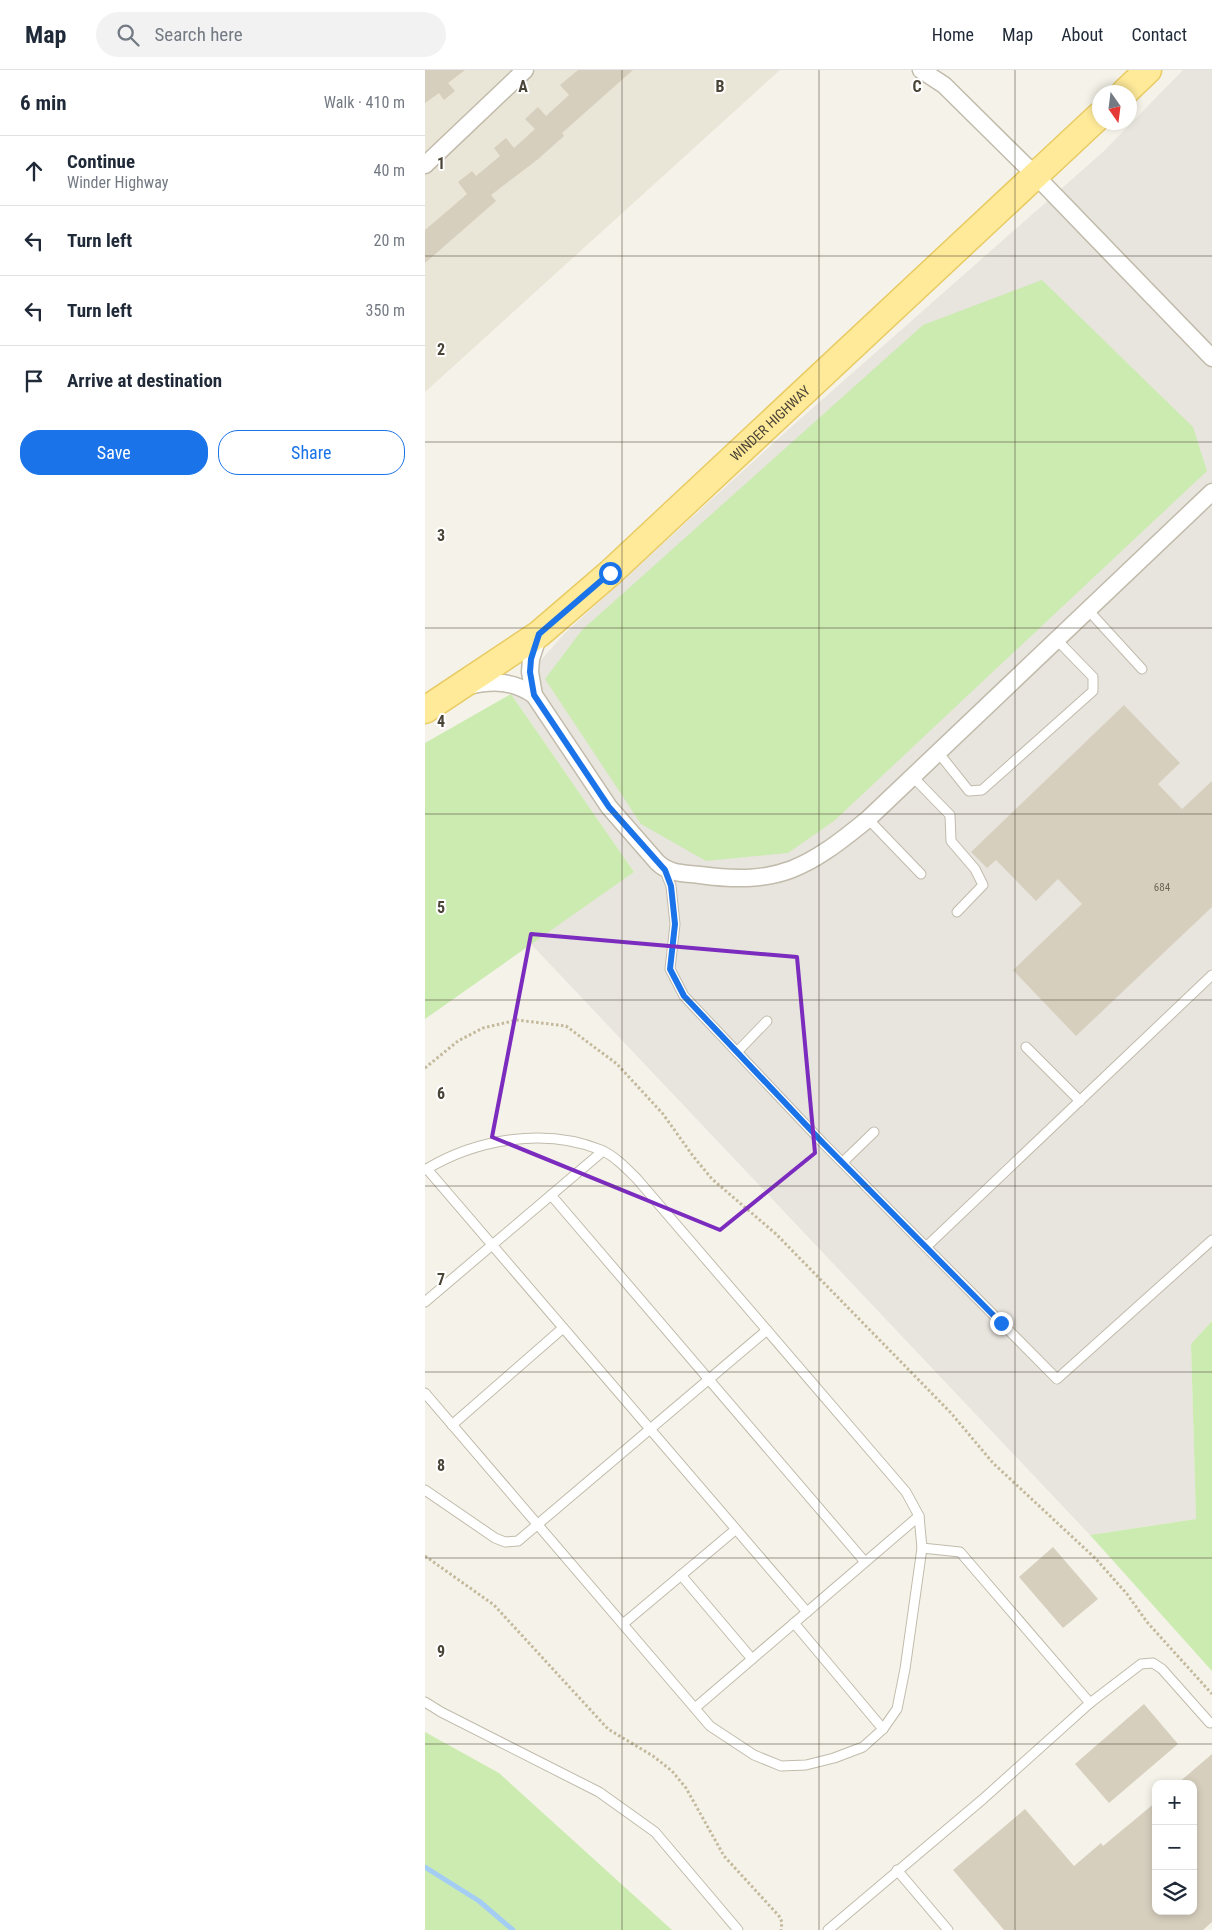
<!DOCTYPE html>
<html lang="en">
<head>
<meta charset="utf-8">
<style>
	body { margin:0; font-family:"Roboto Condensed",sans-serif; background:#f2f2f3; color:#1f2937 }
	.controls { position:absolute; right:15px; bottom:15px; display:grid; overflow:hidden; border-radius:10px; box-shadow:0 2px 8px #0003 }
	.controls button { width:45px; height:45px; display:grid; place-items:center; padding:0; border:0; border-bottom:1px solid #e0e1e3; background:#fff; color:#1f2937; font:25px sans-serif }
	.compass { position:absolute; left:667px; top:15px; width:45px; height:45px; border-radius:50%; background:#fff; box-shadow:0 2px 8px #0003; rotate:166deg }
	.stop { position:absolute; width:15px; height:15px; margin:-11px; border:4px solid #1a73e8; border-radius:50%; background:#fff }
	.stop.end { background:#1a73e8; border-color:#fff; box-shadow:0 1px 5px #0008 }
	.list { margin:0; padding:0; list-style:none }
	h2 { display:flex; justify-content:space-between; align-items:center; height:65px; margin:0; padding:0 20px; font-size:21px }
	h2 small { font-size:16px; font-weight:400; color:#747a83 }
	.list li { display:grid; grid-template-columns:32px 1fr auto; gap:15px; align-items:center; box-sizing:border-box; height:70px; padding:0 20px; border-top:1px solid #e0e1e3 }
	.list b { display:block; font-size:19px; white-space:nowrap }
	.list p { margin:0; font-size:16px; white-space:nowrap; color:#747a83 }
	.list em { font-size:16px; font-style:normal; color:#747a83 }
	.actions { display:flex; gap:10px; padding:15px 20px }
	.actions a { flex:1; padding:11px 0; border:1px solid #1a73e8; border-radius:20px; text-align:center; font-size:18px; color:#1a73e8 }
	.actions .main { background:#1a73e8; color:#fff }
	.icon { flex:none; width:28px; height:28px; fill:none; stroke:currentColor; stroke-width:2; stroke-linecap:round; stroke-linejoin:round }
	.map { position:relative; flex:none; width:787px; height:1860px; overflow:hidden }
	header { display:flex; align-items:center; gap:30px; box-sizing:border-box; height:70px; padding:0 25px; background:#fff; border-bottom:1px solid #e0e1e3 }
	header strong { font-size:24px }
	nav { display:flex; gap:28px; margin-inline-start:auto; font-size:18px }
	.search { width:350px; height:45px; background:#f2f2f3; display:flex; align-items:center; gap:12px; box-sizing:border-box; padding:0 18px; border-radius:28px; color:#747a83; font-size:19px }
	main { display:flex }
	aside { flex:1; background:#fff }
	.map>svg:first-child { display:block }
	.residential { fill:#e9e5d7 }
	.industrial { fill:#e8e4de }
	.green { fill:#ccebb1 }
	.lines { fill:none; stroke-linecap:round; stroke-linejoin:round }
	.stream { stroke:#a4cdf4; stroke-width:5 }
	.building { fill:#d7cfbe }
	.lane-casing { stroke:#c1bbab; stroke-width:11 }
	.street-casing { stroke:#c1bbab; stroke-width:19 }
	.primary-casing { stroke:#e9cb64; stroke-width:29 }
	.path { stroke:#c4b99c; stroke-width:3; stroke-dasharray:2.5 2.5; stroke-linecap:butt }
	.lane { stroke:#fff; stroke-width:9 }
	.street { stroke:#fff; stroke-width:16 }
	.primary { stroke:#ffea99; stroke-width:26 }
	.route { stroke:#1a73e8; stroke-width:6 }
	.marked { fill:none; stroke:#7b2cbf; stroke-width:4; stroke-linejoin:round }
	.grid { fill:none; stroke:#4a4437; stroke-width:1; stroke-opacity:0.55 }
	.labels { text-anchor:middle; stroke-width:4; stroke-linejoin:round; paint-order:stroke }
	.number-label { font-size:11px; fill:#6d6759 }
	.street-label { font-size:14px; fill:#4a4437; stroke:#fff }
	.grid-label { font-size:16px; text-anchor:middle; font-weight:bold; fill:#4a4437; stroke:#fff; stroke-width:4; stroke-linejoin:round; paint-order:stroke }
</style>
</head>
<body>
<header>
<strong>Map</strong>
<div class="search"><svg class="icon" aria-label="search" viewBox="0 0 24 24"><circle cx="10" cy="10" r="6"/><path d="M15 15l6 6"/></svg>Search here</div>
<nav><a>Home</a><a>Map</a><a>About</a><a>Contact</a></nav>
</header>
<main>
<aside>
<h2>6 min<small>Walk · 410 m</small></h2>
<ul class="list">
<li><svg class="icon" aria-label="ahead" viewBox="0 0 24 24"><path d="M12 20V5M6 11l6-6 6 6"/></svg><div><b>Continue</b><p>Winder Highway</p></div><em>40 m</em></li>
<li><svg class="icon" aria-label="left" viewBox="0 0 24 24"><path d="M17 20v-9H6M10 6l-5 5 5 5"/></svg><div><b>Turn left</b></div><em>20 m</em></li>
<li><svg class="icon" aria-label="left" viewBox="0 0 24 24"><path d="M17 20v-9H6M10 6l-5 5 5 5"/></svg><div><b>Turn left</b></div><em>350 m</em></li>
<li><svg class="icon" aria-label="arrive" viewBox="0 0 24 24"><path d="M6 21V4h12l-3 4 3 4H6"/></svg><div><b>Arrive at destination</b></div></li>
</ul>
<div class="actions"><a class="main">Save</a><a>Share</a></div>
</aside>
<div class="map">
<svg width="787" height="1860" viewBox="0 0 787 1860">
	<rect width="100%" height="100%" fill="#f5f3e9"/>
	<path class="residential" d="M0 0H355L0 322Z"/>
	<path class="industrial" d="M758 0H787V1251L766 1274 771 1449 665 1465 105 873 209 802 86 624 139 564 365 358 679 81Z"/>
	<g class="green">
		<path d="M617 210 768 357 782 401 409 751 363 783 281 791 216 754 120 609 157 560 498 255Z"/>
		<path d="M86 624 209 802 0 949V673Z"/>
		<path d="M787 1251V1601L665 1465 771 1449 766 1274Z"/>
		<path d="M0 1662 74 1703 247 1860H0Z"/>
	</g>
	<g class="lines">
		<path class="stream" d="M0 1797 54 1831 88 1860"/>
	</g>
	<g class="building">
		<path d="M0 0H40L23 13 30 21 19 30 14 23 0 33Z"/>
		<path d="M153 0H208L137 63 139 66 112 90 66 125 71 131 0 193V160L42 124 33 112 47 101 51 106 75 86 69 78 81 68 89 78 110 59 100 49 113 37 121 46 144 25 135 15Z"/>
		<path d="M699 635 755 693 733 714 757 739 787 711V837L651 966 588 900 657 834 633 809 611 831 571 790 562 798 546 782Z"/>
		<path d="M628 1477 673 1529 638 1558 594 1507Z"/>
		<path d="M719 1634 753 1674 684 1733 650 1694Z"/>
		<path d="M787 1684V1852L778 1860H579L528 1800 600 1739 649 1796 676 1773 678 1776 731 1732V1841H768V1714H752Z"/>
	</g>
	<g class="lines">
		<g class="lane-casing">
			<g id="lane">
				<path d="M663 540 717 599"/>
				<path d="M512 681 544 721 557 720 668 621V607L631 569"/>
				<path d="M486 705 525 745 526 771 550 799 558 815 532 842"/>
				<path d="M443 749 496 804"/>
				<path d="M240 801 246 816 250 854 245 899 259 926 398 1073 632 1309 787 1170"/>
				<path d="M601 977 655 1031"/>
				<path d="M312 982 342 951"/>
				<path d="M418 1092 449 1062"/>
				<path d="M2 1099 382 1542"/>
				<path d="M0 1100C51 1069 120 1057 176 1080 190 1086 202 1099 212 1109L481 1422 494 1446 497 1478"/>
				<path d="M126 1125 440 1492"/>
				<path d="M501 1177 787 905"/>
				<path d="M0 1232 178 1081"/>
				<path d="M0 1323 285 1656 329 1685 356 1696 381 1695 409 1688 438 1677 458 1659 472 1639 480 1599 497 1478 535 1482 665 1633"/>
				<path d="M27 1355 138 1258"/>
				<path d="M0 1420 70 1468 80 1472 93 1471 342 1260"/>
				<path d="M256 1505 327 1589"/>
				<path d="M369 1553 458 1659"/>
				<path d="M198 1554 310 1460"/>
				<path d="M0 1632 16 1642 174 1722 230 1762 313 1860"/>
				<path d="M270 1638 494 1446"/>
				<path d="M472 1800 523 1860"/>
				<path d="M403 1860 558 1729 665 1633 716 1594 728 1593 737 1599 785 1653"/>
			</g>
		</g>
		<g class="street-casing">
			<g id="street">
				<path d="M496 0 519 15 611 106 787 288"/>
				<path d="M0 95 100 0"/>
				<path d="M114 564 106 589 105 602 109 625 184 737 232 792C244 804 258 803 275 805 354 816 383 798 443 749L787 422"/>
				<path d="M44 616C68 610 88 611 109 625"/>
			</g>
		</g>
		<g class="primary-casing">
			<g id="primary">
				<path d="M700 22 723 0"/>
				<path id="s1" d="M0 640 114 564 185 503 674 46"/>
			</g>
		</g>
		<g class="path">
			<path d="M0 998 33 971 58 958 92 950 141 956 192 994 238 1044 268 1086 287 1109 351 1164 526 1343 568 1393 671 1489 702 1524 722 1552 787 1624"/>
			<path d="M0 1486 69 1535 183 1659 228 1686 247 1701 261 1718 299 1786 354 1846 357 1852 356 1860"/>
		</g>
		<use href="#lane" class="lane"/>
		<use href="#street" class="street"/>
		<use href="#primary" class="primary"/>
	</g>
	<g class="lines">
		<path class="route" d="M185 503 114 564 106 589 105 602 109 625 184 737 240 800 246 816 250 854 245 899 259 926 398 1073 576 1253"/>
	</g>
	<path class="marked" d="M106 864 372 887 390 1083 295 1160 67 1067Z"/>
	<path class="grid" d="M197 0V1860M394 0V1860M590 0V1860M0 186H787M0 372H787M0 558H787M0 744H787M0 930H787M0 1116H787M0 1302H787M0 1488H787M0 1674H787"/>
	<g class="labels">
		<g class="number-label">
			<text x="737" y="821">684</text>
		</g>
		<g class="street-label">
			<text dy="5" stroke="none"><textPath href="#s1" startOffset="450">WINDER HIGHWAY</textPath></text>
		</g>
	</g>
	<g class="grid-label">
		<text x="98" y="22">A</text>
		<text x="295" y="22">B</text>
		<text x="492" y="22">C</text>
		<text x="16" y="99">1</text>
		<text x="16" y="285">2</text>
		<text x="16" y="471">3</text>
		<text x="16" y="657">4</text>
		<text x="16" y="843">5</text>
		<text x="16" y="1029">6</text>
		<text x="16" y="1215">7</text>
		<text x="16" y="1401">8</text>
		<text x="16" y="1587">9</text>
	</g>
</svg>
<div class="controls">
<button>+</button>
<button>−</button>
<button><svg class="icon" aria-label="layers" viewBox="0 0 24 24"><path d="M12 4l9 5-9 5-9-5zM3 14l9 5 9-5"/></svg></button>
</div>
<svg class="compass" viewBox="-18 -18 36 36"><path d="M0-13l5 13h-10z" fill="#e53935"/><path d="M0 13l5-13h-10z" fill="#747a83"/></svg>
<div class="stop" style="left:185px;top:503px"></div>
<div class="stop end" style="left:576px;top:1253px"></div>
</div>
</main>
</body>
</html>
